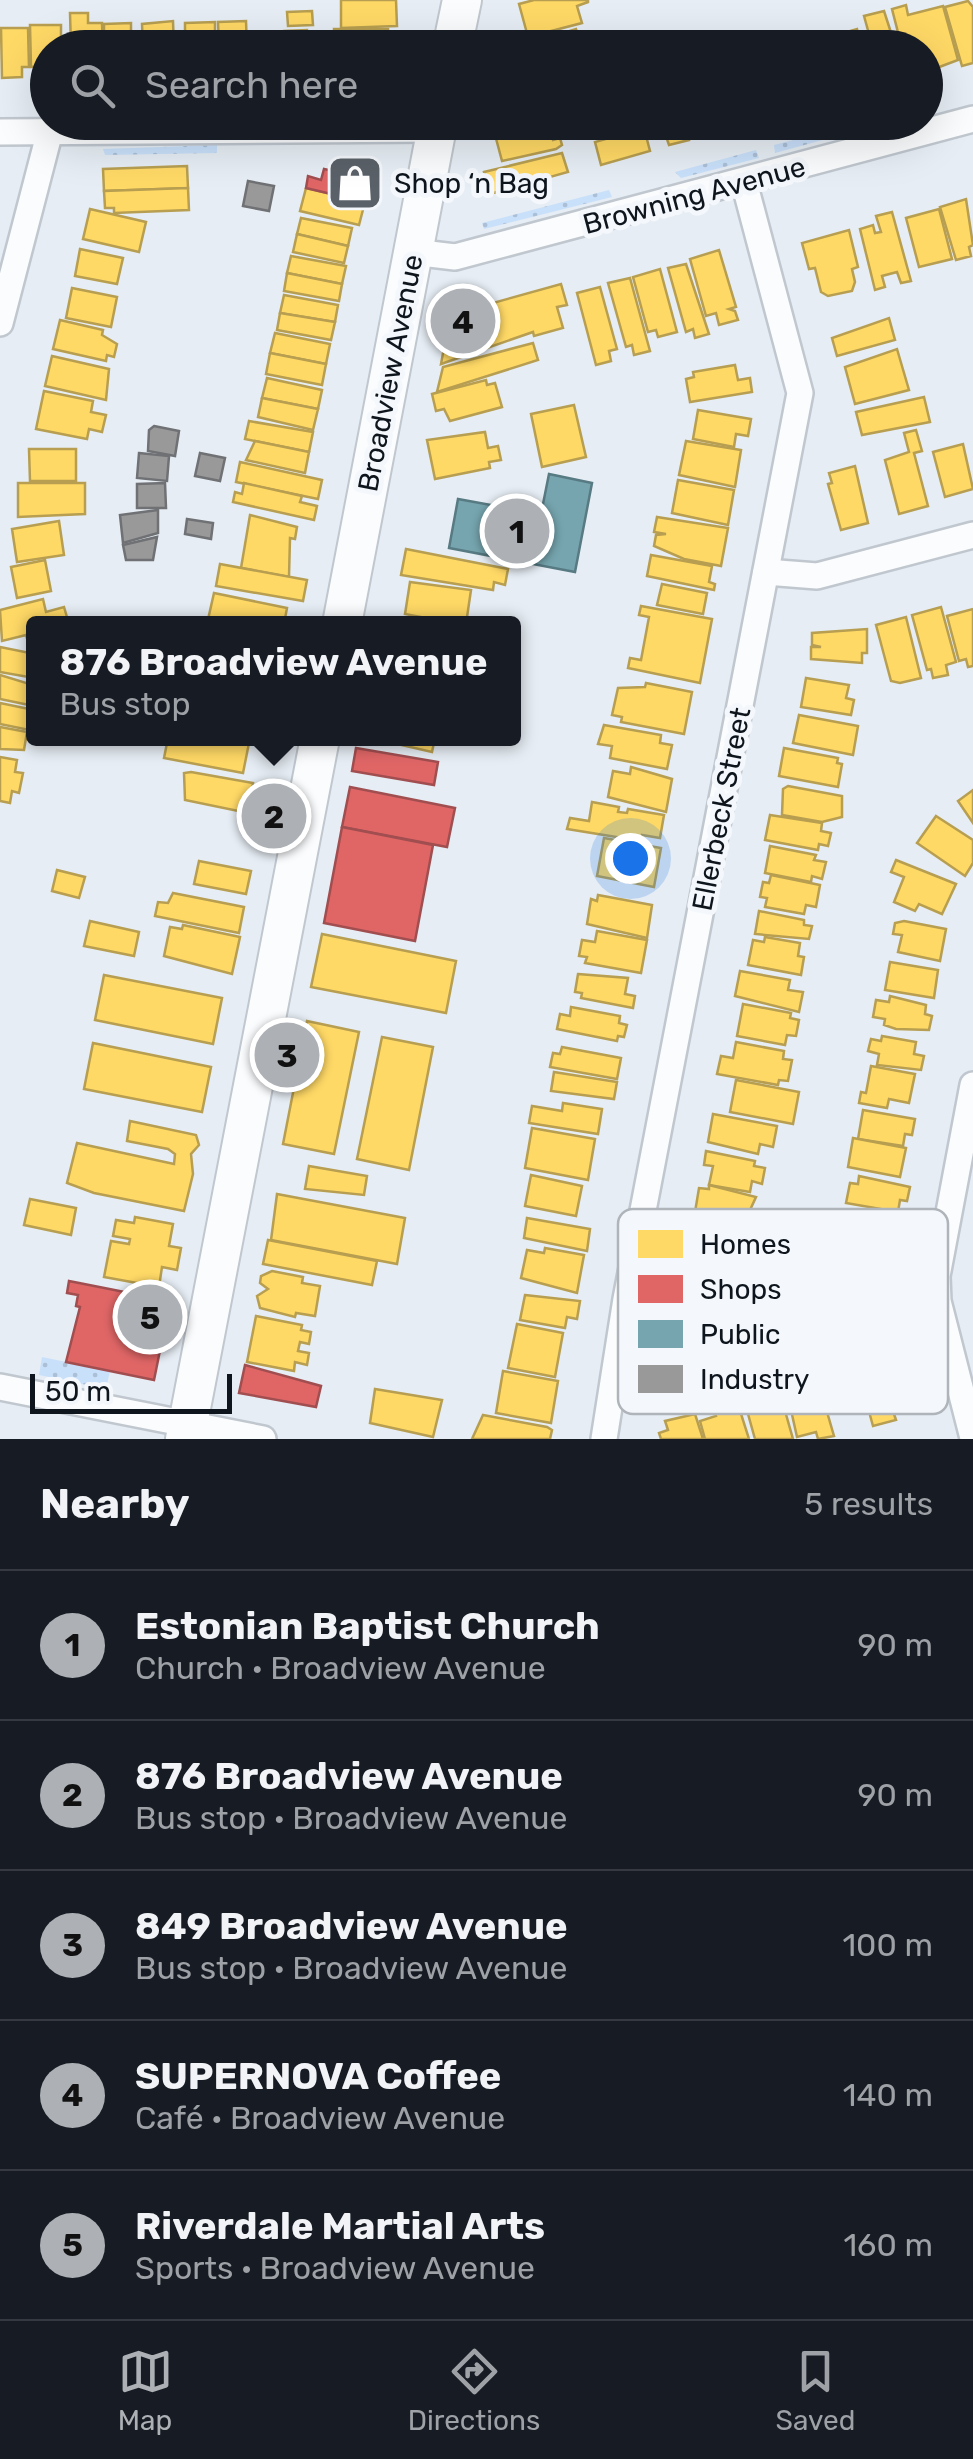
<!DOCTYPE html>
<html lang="en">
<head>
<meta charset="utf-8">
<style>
	body { margin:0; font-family:Rubik,sans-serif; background:#20242c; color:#f1f3f6 }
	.scale { position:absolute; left:30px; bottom:25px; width:202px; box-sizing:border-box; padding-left:10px; border:5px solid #0e151d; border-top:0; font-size:28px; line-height:35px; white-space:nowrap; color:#0e151d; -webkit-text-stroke:8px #f4f8fd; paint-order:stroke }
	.you { position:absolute; left:630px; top:858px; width:35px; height:35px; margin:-25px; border:8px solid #fff; border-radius:50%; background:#1a73e8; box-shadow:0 0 0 15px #1a73e833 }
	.badge { display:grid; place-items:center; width:65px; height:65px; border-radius:50%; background:#adb1b6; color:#111; font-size:32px; font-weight:700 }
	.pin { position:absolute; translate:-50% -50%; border:5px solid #fff; box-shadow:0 2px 10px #0006 }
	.popup { position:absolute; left:26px; top:616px; width:495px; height:130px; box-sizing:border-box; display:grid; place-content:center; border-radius:10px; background:#171b24; filter:drop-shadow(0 2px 8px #0005); font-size:32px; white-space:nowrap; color:#9ea1a6 }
	.popup b { font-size:38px; color:#f1f3f6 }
	.popup::after { content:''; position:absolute; left:50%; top:100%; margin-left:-20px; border:20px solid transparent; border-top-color:#171b24 }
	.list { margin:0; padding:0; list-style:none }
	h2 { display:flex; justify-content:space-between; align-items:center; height:130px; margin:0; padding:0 40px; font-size:42px }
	h2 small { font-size:32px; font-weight:400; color:#9ea1a6 }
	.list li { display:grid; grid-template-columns:65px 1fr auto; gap:30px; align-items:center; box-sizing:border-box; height:150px; padding:0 40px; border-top:2px solid #363941 }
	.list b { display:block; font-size:38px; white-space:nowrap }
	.list p { margin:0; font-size:32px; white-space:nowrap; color:#9ea1a6 }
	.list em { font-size:32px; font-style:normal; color:#9ea1a6 }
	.icon { flex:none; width:55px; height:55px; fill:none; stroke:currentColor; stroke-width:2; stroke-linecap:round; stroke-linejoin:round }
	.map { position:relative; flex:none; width:973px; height:1439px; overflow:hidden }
	.search { position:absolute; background:#171b24; box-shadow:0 10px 40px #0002; left:30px; right:30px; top:30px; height:110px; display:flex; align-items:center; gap:25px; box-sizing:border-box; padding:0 35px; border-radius:55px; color:#9ea1a6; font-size:38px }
	.sheet { height:880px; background:#171b24 }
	nav { display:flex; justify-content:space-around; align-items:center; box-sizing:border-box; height:140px; border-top:2px solid #363941; background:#171b24; font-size:28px; color:#9ea1a6 }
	nav a { display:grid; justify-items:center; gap:5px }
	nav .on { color:#adb1b6 }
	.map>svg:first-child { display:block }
	.grass { fill:url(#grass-dots) }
	.homes { fill:#ffd966; stroke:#b79e50; stroke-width:2.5 }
	.shops { fill:#e06666; stroke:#a14e50; stroke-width:2.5 }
	.public { fill:#76a5af; stroke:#577a83; stroke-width:2.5 }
	.industry { fill:#999; stroke:#6f7174; stroke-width:2.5 }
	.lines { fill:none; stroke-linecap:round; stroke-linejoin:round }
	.minor-casing { stroke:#c0c7cf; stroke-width:30 }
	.secondary-casing { stroke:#c0c7cf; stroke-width:42 }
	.minor { stroke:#fbfcfd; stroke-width:25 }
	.secondary { stroke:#fbfcfd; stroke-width:38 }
	.labels { text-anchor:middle; stroke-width:10; stroke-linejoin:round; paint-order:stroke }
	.poi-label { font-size:28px; fill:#0e151d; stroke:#f4f8fd; text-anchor:start }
	.street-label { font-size:28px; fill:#0e151d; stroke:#f4f8fd }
	.key { fill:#f4f8fd; stroke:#afb4ba; stroke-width:2.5 }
	.key-label { font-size:28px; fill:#0e151d }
</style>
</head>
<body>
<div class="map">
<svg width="973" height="1439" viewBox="0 0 973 1439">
	<defs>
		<pattern id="grass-dots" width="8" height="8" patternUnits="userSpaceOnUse" patternTransform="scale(2.5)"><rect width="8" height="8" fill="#c9e0fa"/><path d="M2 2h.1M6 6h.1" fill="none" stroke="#abbfd6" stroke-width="1.8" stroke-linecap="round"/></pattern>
	</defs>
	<rect width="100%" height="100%" fill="#e6edf4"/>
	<g class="grass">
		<path d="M857 123H885L775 153 774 145Z"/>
		<path d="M217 145V153L105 155 103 149Z"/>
		<path d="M756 150 759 158 681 178 675 172Z"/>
		<path d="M609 190 612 197 484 229 482 223Z"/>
		<path d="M42 1357 110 1371 106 1389 39 1375Z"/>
	</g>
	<g class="homes">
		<path d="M341 0H396L397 26 341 28Z"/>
		<path d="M534 0H588V2L577 6 582 23 528 37 519 4Z"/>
		<path d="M968 1 973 7V63L962 66 945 7Z"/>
		<path d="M906 5 908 15 943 6 958 60 934 69 933 65 926 67V48H902L892 9Z"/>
		<path d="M312 11 313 25 288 26 287 12Z"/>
		<path d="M884 11 896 48H864L861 37 869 34 864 16Z"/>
		<path d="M70 13H88V23H102L103 48H71Z"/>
		<path d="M173 21 174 48H143L142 24Z"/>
		<path d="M246 21 247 48H219L218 22Z"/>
		<path d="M215 22V48H185V23Z"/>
		<path d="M131 23V48H104V24Z"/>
		<path d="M30 25H61V48H48V66L31 67Z"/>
		<path d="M1 28H28L29 67H22V77L2 78Z"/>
		<rect x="334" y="29" width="54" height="19"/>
		<path d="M576 29 581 46 576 48H513Z"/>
		<path d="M857 29 861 48H804L803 44 822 38 825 47 839 44 836 35Z"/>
		<path d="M307 30 308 46H284V31Z"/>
		<path d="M514 122H567L569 128 551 133 553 140 560 138 562 145 556 149 502 161 494 131Z"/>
		<path d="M661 122H720V131L707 135 705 127 687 132 689 140 669 145Z"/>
		<path d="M644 128 650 151 601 165 595 142Z"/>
		<path d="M562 153 568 172 493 193 488 189 484 172Z"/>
		<path d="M187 166 188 188 104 191 103 169Z"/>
		<path d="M188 188 189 210 114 213V208H105L104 191Z"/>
		<path d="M306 188 365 202 359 225 300 211Z"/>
		<path d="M966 199 973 245 969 247 971 256 956 260 940 207Z"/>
		<path d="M90 209 146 222 139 252 83 239Z"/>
		<path d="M939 209 952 259 919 267 906 218Z"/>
		<path d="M892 212 911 281 901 283 897 272 882 276 885 287 875 290 860 229 873 225 875 233 881 232 876 216Z"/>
		<path d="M301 218 352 228 348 246 297 234Z"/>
		<path d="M849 230 858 267 852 269 855 282 852 291 828 296 821 292 815 268 809 269 802 243Z"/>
		<path d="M297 234 348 246 344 263 293 252Z"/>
		<path d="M80 249 123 258 117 284 75 276Z"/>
		<path d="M719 250 736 307 729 309 735 311 738 320 719 325 716 313 706 316 690 259Z"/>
		<path d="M291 256 346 266 342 284 287 273Z"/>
		<path d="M686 264 709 334 695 338 693 329 686 332 668 268Z"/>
		<path d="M660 269 677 332 658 337 656 330 648 332 633 277Z"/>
		<path d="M287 273 342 284 339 301 284 291Z"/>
		<path d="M630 278 650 351 634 355 632 345 626 347 608 283Z"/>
		<path d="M561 284 567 305 557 307 563 328 534 336 533 332 441 364 450 315Z"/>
		<path d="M600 287 617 349 609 351 611 361 596 365 577 293Z"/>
		<path d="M72 288 117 297 111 327 66 318Z"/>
		<path d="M284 295 338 305 335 322 280 313Z"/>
		<path d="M280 313 335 322 331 340 277 330Z"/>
		<path d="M889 318 895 340 837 356 832 338Z"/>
		<path d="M60 320 103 330 102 335 117 344 114 357 107 355 106 361 53 349Z"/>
		<path d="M275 333 330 344 326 364 270 353Z"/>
		<path d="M533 343 538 360 437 392 443 367Z"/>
		<path d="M897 349 909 390 855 404 845 367Z"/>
		<path d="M270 353 326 364 322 385 266 374Z"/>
		<path d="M52 356 109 369 106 400 45 386Z"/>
		<path d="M735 365 738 380 750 378 752 392 690 402 686 379 694 377 693 372Z"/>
		<path d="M267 378 322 390 318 409 262 398Z"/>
		<path d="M486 380 487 385 495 383 502 407 450 421 444 409 436 411 432 394Z"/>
		<path d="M44 391 93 401 91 412 106 415 102 432 89 429 87 439 36 429Z"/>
		<path d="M924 397 930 422 862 435 856 412Z"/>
		<path d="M262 398 318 409 313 430 258 417Z"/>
		<path d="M574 405 586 457 542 467 531 414Z"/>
		<path d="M698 410 751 419 748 436 736 434 734 447 693 439Z"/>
		<path d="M249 421 313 432 309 452 245 439Z"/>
		<path d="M916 430 922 451 914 453 928 506 899 514 885 460 909 452 904 433Z"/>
		<path d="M485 432 488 448 498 446 501 460 489 462 490 468 435 479 427 440Z"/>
		<path d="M255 441 309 452 305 473 246 460Z"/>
		<path d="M686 441 741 450 735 487 679 475Z"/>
		<path d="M963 444 973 489 945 497 933 452Z"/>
		<path d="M29 449H76V481H30Z"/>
		<path d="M240 462 322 480 318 499 236 482Z"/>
		<path d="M855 466 868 523 841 530 828 484 832 483 829 473Z"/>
		<path d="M678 480 734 490 728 525 672 513Z"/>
		<path d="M18 483H85V514L18 517Z"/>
		<path d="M244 483 302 496 300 502 317 506 314 520 233 502 235 492 242 494Z"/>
		<path d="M250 515 297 527 295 539 290 538 289 577 241 568Z"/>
		<path d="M657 517 728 528 721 566 684 559 654 546 656 535 666 534 654 532Z"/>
		<path d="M59 521 64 555 17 562 12 529Z"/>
		<path d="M406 549 508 569 505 585 494 582 493 590 401 575Z"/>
		<path d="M651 555 712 566 709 582 715 584 714 590 647 576Z"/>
		<path d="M45 560 51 591 17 598 11 567Z"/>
		<path d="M220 564 307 580 303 601 216 586Z"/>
		<path d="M410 582 471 590 466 624H426V618L405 614Z"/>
		<path d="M662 584 707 593 703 614 657 605Z"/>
		<path d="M214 593 287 608 284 624H207Z"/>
		<path d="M43 599 46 612 64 607 69 624H34V644L29 645 26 635 2 641 0 610Z"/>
		<path d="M641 606 712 619 700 683 628 668 630 658 641 660 649 617 639 615Z"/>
		<path d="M941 607 956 662 946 665 948 675 933 678 931 669 927 670 912 615Z"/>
		<path d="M973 609V666L968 667 966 659 959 661 947 616Z"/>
		<path d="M906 617 921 678 900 683 891 681 876 625Z"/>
		<path d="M867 629V653H862V663L811 659V647H821L812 645V633Z"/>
		<path d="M0 647 30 653 34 678 0 672Z"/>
		<path d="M0 675 33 685 29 705 0 699Z"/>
		<path d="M806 678 849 685 846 698 854 700 851 715 801 707Z"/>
		<path d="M646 683 692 692 684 734 621 722 622 717 612 715 618 688 645 687Z"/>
		<path d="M0 703 34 710V731L0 724Z"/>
		<path d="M799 715 858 726 853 755 793 743Z"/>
		<path d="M604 725 661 735 660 743 672 745 667 769 610 758 612 746 598 744Z"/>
		<path d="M0 727 27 732 24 750 0 749Z"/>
		<path d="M168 738H250L243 773 164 758Z"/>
		<path d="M371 738H435L432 752Z"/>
		<path d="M784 748 838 758 837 763 842 764 838 787 779 776Z"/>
		<path d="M0 757 17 760 15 772 23 773 19 793 12 791 10 803 0 801Z"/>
		<path d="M631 767 672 779 666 812 608 797 613 771 630 774Z"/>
		<path d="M191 772 253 783 248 813 185 800 184 773Z"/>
		<path d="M788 786 842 796V817L822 822 782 815 783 789Z"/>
		<path d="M973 790V823L958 801Z"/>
		<path d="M592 802 619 807 618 812 627 813 628 809 664 815 660 838 642 835 641 841 567 829 570 818 589 821Z"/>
		<path d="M770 815 822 823 821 831 831 833 828 846 819 844 818 850 765 840Z"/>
		<path d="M936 816 973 840V863L965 876 917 843Z"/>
		<path d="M604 838 661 848 654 887 597 876Z"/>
		<path d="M770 846 816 855 814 860 826 862 822 879 812 876 811 882 765 873Z"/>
		<path d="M896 860 956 884 942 914 919 904 915 911 894 902 904 877 891 872Z"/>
		<path d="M199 861 251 871 246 894 194 884Z"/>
		<path d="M57 870 85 877 79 898 52 891Z"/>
		<path d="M771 875 820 885 816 907 806 905 804 914 765 907 767 898 760 897 763 882 769 883Z"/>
		<path d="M173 893 244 907 239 933 155 916 158 902 168 903Z"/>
		<path d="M598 895 652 905 647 938 587 924 591 899 597 901Z"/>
		<path d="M759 911 804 920V925L812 926 809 939 755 934Z"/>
		<path d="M90 921 139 932 134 956 84 946Z"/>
		<path d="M904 921 946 929 940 961 898 952 902 935 893 934 895 923Z"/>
		<path d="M183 925 240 937 232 974 164 956 170 927 182 929Z"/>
		<path d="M597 931 647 940 641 973 585 963 587 957 579 956 582 940 595 942Z"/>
		<path d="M322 934 456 961 446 1013 311 987Z"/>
		<path d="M765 937 800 943 798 956 804 957 801 975 748 965 753 940 764 942Z"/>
		<path d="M890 962 938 970 934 998 885 990Z"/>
		<path d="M740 971 790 980 788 990 803 992 799 1012 735 996Z"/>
		<path d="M578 974 628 978 625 994 635 996 633 1008 581 998 582 993 575 992Z"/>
		<path d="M104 975 222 998 213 1044 95 1020Z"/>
		<path d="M890 996 926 1005 925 1014 932 1016 929 1030 896 1029 884 1025 885 1019 873 1017 876 1000 889 1002Z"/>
		<path d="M743 1004 791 1013 790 1018 799 1020 796 1036 787 1035 785 1045 737 1036Z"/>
		<path d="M571 1007 620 1016 619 1023 627 1025 624 1037 618 1036 617 1041 557 1029 560 1014 570 1016Z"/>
		<path d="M307 1021 359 1032 334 1154 283 1144Z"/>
		<path d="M882 1036 916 1042 914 1054 924 1056 921 1070 877 1065 879 1054 868 1051 871 1039 881 1041Z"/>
		<path d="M382 1037 433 1047 409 1170 357 1159Z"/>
		<path d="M736 1042 784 1051 783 1059 792 1060 788 1081 779 1080 778 1085 717 1074 721 1056 733 1058Z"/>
		<path d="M93 1043 211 1067 202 1112 84 1089Z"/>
		<path d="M562 1047 621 1058 617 1079 550 1067 553 1053 560 1054Z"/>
		<path d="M871 1066 915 1074 909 1103 889 1099 887 1108 859 1103 861 1092 866 1093Z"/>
		<path d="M554 1072 617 1082 614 1099 551 1091Z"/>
		<path d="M736 1080 799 1092 793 1124 730 1112Z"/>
		<path d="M563 1103 602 1109 598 1134 529 1123 532 1106 562 1111Z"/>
		<path d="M863 1110 915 1119 912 1135 905 1134 903 1146 858 1139Z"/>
		<path d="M713 1114 777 1126 773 1147 760 1144 758 1154 708 1142Z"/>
		<path d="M130 1121 196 1135 199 1145 191 1154 193 1174 184 1211 94 1193 67 1183 77 1143 174 1164 175 1154 168 1149 127 1141Z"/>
		<path d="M532 1128 595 1139 588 1180 525 1168Z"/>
		<path d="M853 1138 906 1148 900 1177 848 1167Z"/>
		<path d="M706 1151 755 1161 754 1166 765 1168 762 1184 752 1181 750 1192 709 1185 713 1166 704 1165Z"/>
		<path d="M309 1166 367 1176 364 1195 305 1189Z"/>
		<path d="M531 1175 582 1186 576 1216 525 1206Z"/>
		<path d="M859 1176 910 1187 907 1201 900 1200 898 1212 846 1203 850 1183 858 1184Z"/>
		<path d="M709 1185 756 1197 744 1223 695 1212 699 1188 709 1189Z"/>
		<path d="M277 1194 405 1218 397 1264 271 1240Z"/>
		<path d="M30 1199 76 1208 71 1235 24 1225Z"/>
		<path d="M850 1214 892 1222 882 1271 848 1264 844 1285 816 1279 820 1256 831 1259 837 1227 848 1229Z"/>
		<path d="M135 1217 173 1224 169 1246 181 1248 177 1270 162 1267 159 1287 104 1277 111 1241 129 1244 130 1239 113 1236 116 1220 134 1223Z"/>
		<path d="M527 1218 590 1229 587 1251 524 1238Z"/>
		<path d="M702 1224 757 1234 754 1250 741 1247 739 1256 688 1247 691 1231 700 1233Z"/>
		<path d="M268 1240 377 1261 372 1285 263 1264Z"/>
		<path d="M545 1248 584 1255 577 1293 521 1278 527 1250 544 1253Z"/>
		<path d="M695 1259 734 1265 731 1279 741 1281 739 1290 730 1288 729 1294 681 1284 683 1272 692 1273Z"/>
		<path d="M272 1271 303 1277 302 1283 320 1286 315 1316 296 1313 295 1317 260 1308 257 1296 268 1289 260 1283 261 1276Z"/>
		<path d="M525 1295 580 1301 577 1319 567 1317 565 1328 520 1320Z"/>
		<path d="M682 1295 736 1304 733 1325 679 1313Z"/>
		<path d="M256 1316 302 1325 301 1330 311 1332 309 1344 300 1342 298 1351 309 1353 307 1365 295 1362 294 1371 247 1362Z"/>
		<path d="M677 1319 727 1326 725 1339 668 1350Z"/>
		<path d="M517 1324 563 1333 555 1377 508 1368Z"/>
		<path d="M888 1349 900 1378 907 1377 914 1405 893 1411 896 1420 873 1426 854 1357Z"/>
		<path d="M503 1371 558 1381 551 1423 496 1413Z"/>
		<path d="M816 1374 834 1436 818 1439 816 1432 797 1437 785 1383Z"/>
		<path d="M778 1386 793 1439H755L743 1396Z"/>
		<path d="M375 1389 442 1400 433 1437 370 1423Z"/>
		<path d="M736 1398 749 1439H705L700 1421 716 1416 713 1404Z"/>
		<path d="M695 1414 703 1439H661L659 1433 668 1430 665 1421Z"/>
		<path d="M483 1415 547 1427 552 1430 550 1439H472Z"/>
	</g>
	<g class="shops">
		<path d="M324 169 370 179 365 202 306 188 308 176 321 180Z"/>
		<path d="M356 748 438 762 434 785 352 771Z"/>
		<path d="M350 787 455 808 447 847 342 827Z"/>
		<path d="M342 827 433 845 415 941 324 923Z"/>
		<path d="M69 1281 170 1301 154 1380 66 1362 80 1307 76 1306 78 1295 67 1293Z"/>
		<path d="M245 1365 321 1386 316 1407 239 1393Z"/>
	</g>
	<path class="public" d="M549 474 592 483 575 572 449 548 458 499 541 514Z"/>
	<g class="industry">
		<path d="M248 181 274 186 269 211 243 206Z"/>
		<path d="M154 426 179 431 175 456 148 451 149 430Z"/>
		<path d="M139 453 169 456 167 481 137 478Z"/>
		<path d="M200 453 225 458 220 481 195 476Z"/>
		<path d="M165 483 166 508H137V484Z"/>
		<path d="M158 510V533L123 543 120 515Z"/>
		<path d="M187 519 213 523 211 539 185 534Z"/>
		<path d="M157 537 153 560H126L123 545Z"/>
	</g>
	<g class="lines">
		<g class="minor-casing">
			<g id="minor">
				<path d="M0 132 436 129"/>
				<path d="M413 252 455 257 973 119"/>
				<path d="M0 323 50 131"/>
				<path d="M766 572 817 576 973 535"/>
				<path d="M973 1085 937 1276 938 1301 973 1438"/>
				<path d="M0 1387 263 1439"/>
				<path d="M604 1439 626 1299 800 393 744 182"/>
			</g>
		</g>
		<g class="secondary-casing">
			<g id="secondary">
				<path d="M452 48 462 0"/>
				<path d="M342 624 438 122"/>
				<path d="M185 1439 320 738"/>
			</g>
		</g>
		<use href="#minor" class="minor"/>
		<use href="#secondary" class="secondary"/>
	</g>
	<defs>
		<g id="shop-square" transform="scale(2.875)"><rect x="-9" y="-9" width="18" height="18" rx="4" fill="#5a6168" stroke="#f4f8fd"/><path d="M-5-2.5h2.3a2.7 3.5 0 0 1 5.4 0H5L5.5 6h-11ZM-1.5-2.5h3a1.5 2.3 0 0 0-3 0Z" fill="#fff"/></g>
	</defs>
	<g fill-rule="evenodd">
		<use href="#shop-square" x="355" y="183"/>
	</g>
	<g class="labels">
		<g class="poi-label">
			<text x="394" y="193">Shop ‘n Bag</text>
		</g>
		<g class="street-label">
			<text transform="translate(694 195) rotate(-15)" y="10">Browning Avenue</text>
			<text transform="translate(390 373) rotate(-79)" y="10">Broadview Avenue</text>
			<text transform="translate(721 809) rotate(-79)" y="10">Ellerbeck Street</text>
		</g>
	</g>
	<rect x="618" y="1209" width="330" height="205" rx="15" class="key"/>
	<rect x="638" y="1230" width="45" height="28" fill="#ffd966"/>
	<rect x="638" y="1275" width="45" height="28" fill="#e06666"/>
	<rect x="638" y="1320" width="45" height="28" fill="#76a5af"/>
	<rect x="638" y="1365" width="45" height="28" fill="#999"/>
	<g class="key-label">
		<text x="700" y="1254">Homes</text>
		<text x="700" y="1299">Shops</text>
		<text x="700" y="1344">Public</text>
		<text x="700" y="1389">Industry</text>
	</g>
</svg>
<div class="scale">50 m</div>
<div class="you"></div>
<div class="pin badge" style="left:517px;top:531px">1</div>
<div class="pin badge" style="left:274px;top:816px">2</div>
<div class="popup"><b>876 Broadview Avenue</b>Bus stop</div>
<div class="pin badge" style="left:287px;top:1055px">3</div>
<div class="pin badge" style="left:463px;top:321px">4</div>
<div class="pin badge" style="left:150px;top:1317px">5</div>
<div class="search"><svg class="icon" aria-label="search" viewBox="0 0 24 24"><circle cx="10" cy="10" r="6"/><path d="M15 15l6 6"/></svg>Search here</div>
</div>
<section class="sheet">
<h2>Nearby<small>5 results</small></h2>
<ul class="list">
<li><span class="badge">1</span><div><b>Estonian Baptist Church</b><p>Church · Broadview Avenue</p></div><em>90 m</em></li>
<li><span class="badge">2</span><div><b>876 Broadview Avenue</b><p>Bus stop · Broadview Avenue</p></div><em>90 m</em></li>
<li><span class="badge">3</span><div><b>849 Broadview Avenue</b><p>Bus stop · Broadview Avenue</p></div><em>100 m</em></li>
<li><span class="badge">4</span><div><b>SUPERNOVA Coffee</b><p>Café · Broadview Avenue</p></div><em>140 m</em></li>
<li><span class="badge">5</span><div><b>Riverdale Martial Arts</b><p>Sports · Broadview Avenue</p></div><em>160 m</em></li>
</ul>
</section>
<nav>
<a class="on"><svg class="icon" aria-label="map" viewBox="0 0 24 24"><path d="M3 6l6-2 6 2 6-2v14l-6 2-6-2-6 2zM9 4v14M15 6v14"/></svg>Map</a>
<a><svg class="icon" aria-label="directions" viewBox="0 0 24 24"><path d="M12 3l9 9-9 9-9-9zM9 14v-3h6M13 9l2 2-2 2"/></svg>Directions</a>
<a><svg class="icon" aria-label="saved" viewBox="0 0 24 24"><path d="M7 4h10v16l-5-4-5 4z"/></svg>Saved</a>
</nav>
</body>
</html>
